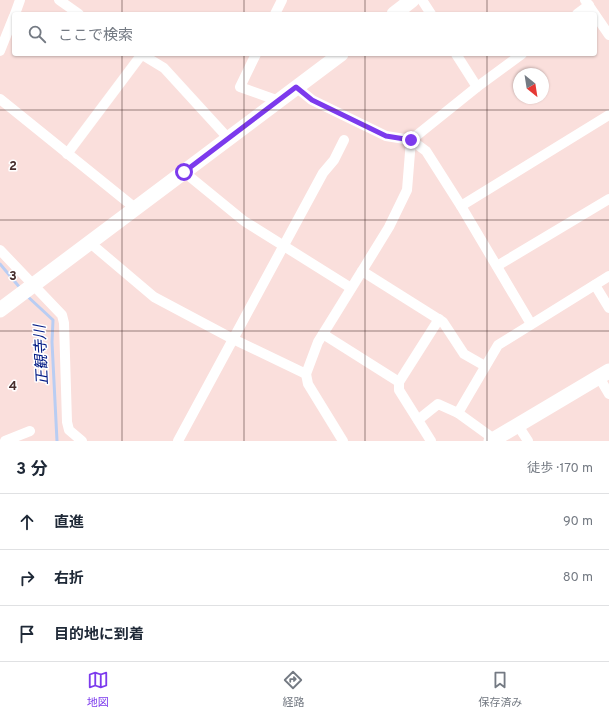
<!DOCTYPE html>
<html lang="ja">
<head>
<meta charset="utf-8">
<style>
	body { margin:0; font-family:Overpass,"Noto Sans JP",sans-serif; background:#f2f2f3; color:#1f2937 }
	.compass { position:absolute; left:513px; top:68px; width:36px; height:36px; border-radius:50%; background:#fff; box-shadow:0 1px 3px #0004; rotate:150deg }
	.stop { position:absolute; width:12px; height:12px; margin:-9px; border:3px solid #7c3aed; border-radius:50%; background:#fff }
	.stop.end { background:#7c3aed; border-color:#fff; box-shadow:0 1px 4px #0008 }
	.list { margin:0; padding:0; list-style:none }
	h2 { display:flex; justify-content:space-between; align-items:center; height:52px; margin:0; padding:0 16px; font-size:17px }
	h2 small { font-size:13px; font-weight:400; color:#747a83 }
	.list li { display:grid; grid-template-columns:26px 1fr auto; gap:12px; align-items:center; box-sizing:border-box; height:56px; padding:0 16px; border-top:1px solid #e0e1e3 }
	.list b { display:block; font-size:15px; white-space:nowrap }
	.list em { font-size:13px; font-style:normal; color:#747a83 }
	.icon { flex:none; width:22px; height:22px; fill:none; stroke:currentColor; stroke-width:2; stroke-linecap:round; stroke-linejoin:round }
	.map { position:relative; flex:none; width:609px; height:441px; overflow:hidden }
	.search { position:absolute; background:#fff; box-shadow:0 1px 3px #0004; left:12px; right:12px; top:12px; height:44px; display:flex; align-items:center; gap:10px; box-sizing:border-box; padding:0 14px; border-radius:4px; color:#747a83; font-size:15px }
	.sheet { height:220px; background:#fff }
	nav { display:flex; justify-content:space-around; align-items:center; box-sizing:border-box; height:56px; border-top:1px solid #e0e1e3; background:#fff; font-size:11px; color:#747a83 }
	nav a { display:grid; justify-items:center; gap:2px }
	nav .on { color:#7c3aed }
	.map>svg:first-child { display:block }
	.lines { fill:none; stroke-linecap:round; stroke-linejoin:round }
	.stream { stroke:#b9cdf3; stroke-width:3 }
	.street { stroke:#fff; stroke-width:10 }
	.secondary { stroke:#fff; stroke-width:15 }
	.route { stroke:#7c3aed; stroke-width:5 }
	.grid { fill:none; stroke:#462d2c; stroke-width:1; stroke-opacity:0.55 }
	.labels { text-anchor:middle; stroke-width:3; stroke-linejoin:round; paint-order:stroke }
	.water-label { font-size:15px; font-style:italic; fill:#001984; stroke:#fff }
	.grid-label { font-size:13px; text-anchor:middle; font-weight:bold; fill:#462d2c; stroke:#fff; stroke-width:3; stroke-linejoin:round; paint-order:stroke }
</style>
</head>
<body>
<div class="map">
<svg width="609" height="441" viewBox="0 0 609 441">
	<rect width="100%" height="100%" fill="#fadfdc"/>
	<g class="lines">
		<g class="stream">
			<path d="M0 264 21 289"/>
			<path d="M26 295 53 320 52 342 57 441"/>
		</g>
		<g class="street">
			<path d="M59 0 79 14"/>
			<path d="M422 0 431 14"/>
			<path d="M585 0 609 35"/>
			<path d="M15 14 20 0"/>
			<path d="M275 14 282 0"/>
			<path d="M577 14 589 5"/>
			<path d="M0 51 14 16"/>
			<path d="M141 54 164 68 228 138"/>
			<path d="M256 54 240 87 279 101"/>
			<path d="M456 54 477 87"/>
			<path d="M296 87 312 100 386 136 411 140 426 151 461 206 531 324"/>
			<path d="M0 99 135 208"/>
			<path d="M67 154 142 54"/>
			<path d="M184 172 244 221 351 288"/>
			<path d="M461 206 609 115"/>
			<path d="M89 242 154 297 233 339 306 374 318 342 323 334"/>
			<path d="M0 250 62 315 64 323 67 422 69 430 82 441"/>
			<path d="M497 266 609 199"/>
			<path d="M362 271 389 227 407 190 411 140 477 87 522 54"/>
			<path d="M595 285 609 308"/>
			<path d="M306 374 308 384 343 441"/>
			<path d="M599 377 609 394"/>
			<path d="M399 382 323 334 362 271 443 322 464 354 485 366"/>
			<path d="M458 413 498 345 609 276"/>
			<path d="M418 420 438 404 458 413 494 439"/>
			<path d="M517 424 528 441"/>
			<path d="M5 441 30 431"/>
			<path d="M178 441 323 173 334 160 344 140"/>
			<path d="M431 441 399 390V382L439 319"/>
		</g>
		<g class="secondary">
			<path d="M394 14 412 0"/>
			<path d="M0 310 341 54"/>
			<path d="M491 441 609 371"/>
		</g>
	</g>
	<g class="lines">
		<path class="route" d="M184 172 296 87 312 100 386 136 411 140"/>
	</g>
	<path class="grid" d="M122 0V14M244 0V14M365 0V14M487 0V14M122 54V441M244 54V441M365 54V441M487 54V441M0 110H609M0 220H609M0 331H609"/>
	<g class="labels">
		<g class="water-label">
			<text transform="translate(41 355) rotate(-93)" y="5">正観寺川</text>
		</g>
	</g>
	<g class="grid-label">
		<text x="13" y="170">2</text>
		<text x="13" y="280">3</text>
		<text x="13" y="390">4</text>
	</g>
</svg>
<svg class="compass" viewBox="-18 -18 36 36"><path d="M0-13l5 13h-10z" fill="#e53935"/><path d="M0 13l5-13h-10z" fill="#747a83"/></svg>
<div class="stop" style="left:184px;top:172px"></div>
<div class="stop end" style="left:411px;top:140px"></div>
<div class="search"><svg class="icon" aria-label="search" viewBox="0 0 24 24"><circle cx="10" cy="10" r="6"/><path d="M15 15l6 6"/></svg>ここで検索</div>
</div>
<section class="sheet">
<h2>3 分<small>徒歩 · 170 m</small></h2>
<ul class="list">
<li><svg class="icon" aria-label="ahead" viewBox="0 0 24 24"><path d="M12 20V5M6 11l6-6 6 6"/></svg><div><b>直進</b></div><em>90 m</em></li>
<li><svg class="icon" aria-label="right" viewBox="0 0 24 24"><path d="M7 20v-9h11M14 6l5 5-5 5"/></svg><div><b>右折</b></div><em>80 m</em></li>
<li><svg class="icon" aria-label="arrive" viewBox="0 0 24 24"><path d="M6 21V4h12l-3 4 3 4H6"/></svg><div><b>目的地に到着</b></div></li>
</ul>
</section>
<nav>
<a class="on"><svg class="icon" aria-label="map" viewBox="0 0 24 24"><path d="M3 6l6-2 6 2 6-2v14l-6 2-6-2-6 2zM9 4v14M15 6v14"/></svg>地図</a>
<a><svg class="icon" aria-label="directions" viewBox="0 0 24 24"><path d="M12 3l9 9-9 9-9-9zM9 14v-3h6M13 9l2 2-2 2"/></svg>経路</a>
<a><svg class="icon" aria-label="saved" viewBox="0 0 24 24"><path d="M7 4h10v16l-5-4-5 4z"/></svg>保存済み</a>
</nav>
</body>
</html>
